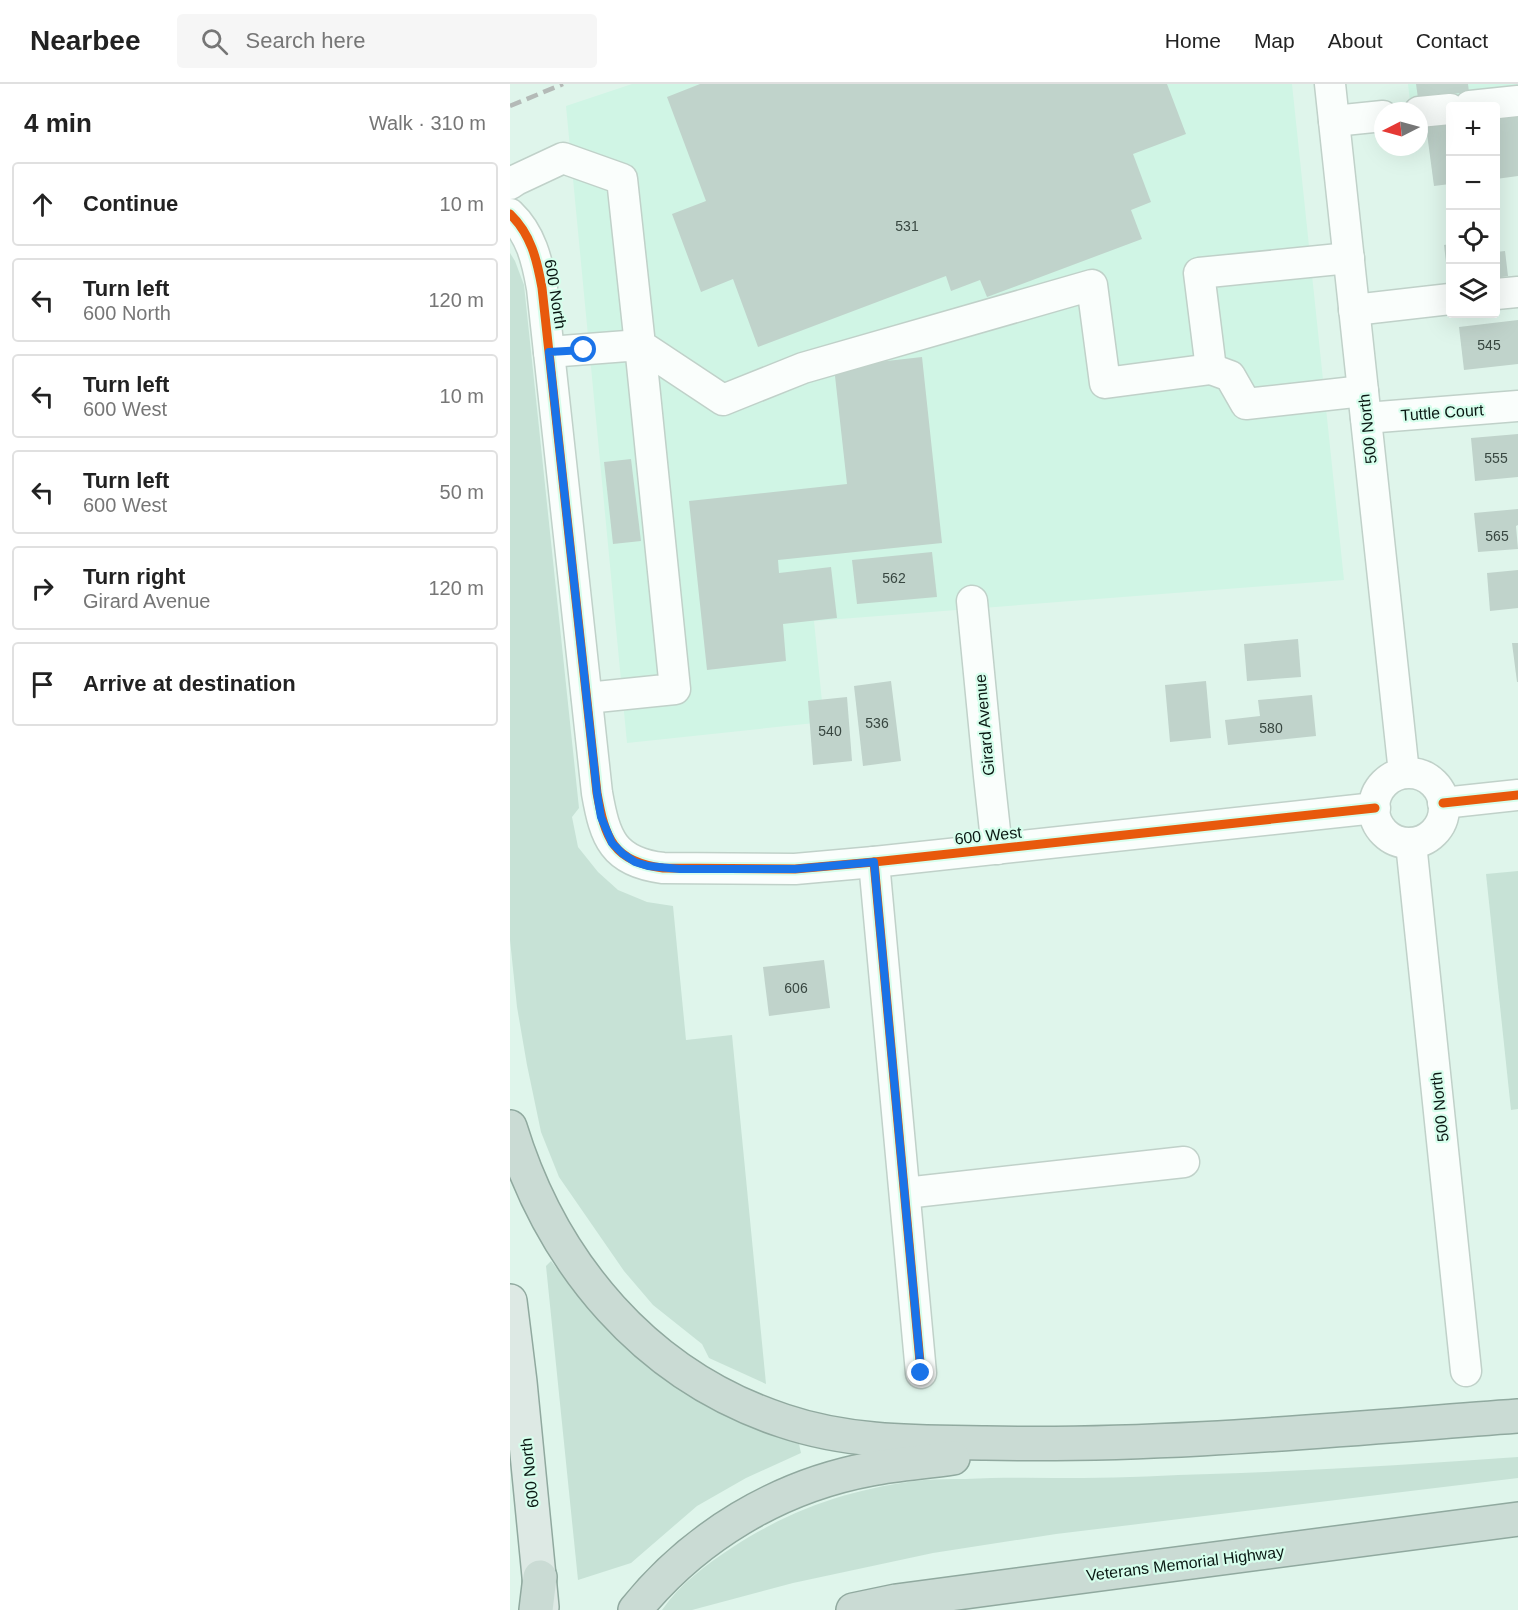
<!DOCTYPE html>
<html lang="en">
<head>
<meta charset="utf-8">
<style>
	body { margin:0; font-family:Helvetica,sans-serif; background:#f6f6f6; color:#222 }
	.controls { position:absolute; right:18px; top:18px; display:grid; overflow:hidden; border-radius:6px; box-shadow:0 6px 24px #0002 }
	.controls button { width:54px; height:54px; display:grid; place-items:center; padding:0; border:0; border-bottom:2px solid #e0e0e0; background:#fff; color:#222; font:30px sans-serif }
	.compass { position:absolute; left:864px; top:18px; width:54px; height:54px; border-radius:50%; background:#fff; box-shadow:0 6px 24px #0002; rotate:264deg }
	.stop { position:absolute; width:18px; height:18px; margin:-14px; border:4px solid #1a73e8; border-radius:50%; background:#fff }
	.stop.end { background:#1a73e8; border-color:#fff; box-shadow:0 2px 6px #0008 }
	.list { margin:0; padding:0; list-style:none }
	h2 { display:flex; justify-content:space-between; align-items:center; height:78px; margin:0; padding:0 24px; font-size:26px }
	h2 small { font-size:20px; font-weight:400; color:#767676 }
	.list li { display:grid; grid-template-columns:39px 1fr auto; gap:18px; align-items:center; box-sizing:border-box; height:84px; margin:0 12px 12px; padding:0 12px; border:2px solid #e0e0e0; border-radius:6px }
	.list b { display:block; font-size:22px; white-space:nowrap }
	.list p { margin:0; font-size:20px; white-space:nowrap; color:#767676 }
	.list em { font-size:20px; font-style:normal; color:#767676 }
	.icon { flex:none; width:33px; height:33px; fill:none; stroke:currentColor; stroke-width:2; stroke-linecap:round; stroke-linejoin:round }
	.map { position:relative; flex:none; width:1008px; height:1526px; overflow:hidden }
	header { display:flex; align-items:center; gap:36px; box-sizing:border-box; height:84px; padding:0 30px; background:#fff; border-bottom:2px solid #e0e0e0 }
	header strong { font-size:28px }
	nav { display:flex; gap:33px; margin-inline-start:auto; font-size:21px }
	.search { width:420px; height:54px; background:#f6f6f6; display:flex; align-items:center; gap:15px; box-sizing:border-box; padding:0 21px; border-radius:6px; color:#767676; font-size:22px }
	main { display:flex }
	aside { flex:1; background:#fff }
	.map>svg:first-child { display:block }
	.built { fill:#d0f5e5 }
	.green { fill:#c7e2d6 }
	.building { fill:#c0d3cb }
	.lines { fill:none; stroke-linecap:round; stroke-linejoin:round }
	.minor-casing { stroke:#c0d1c9; stroke-width:33 }
	.major-casing { stroke:#90a99f; stroke-width:36 }
	.highway-casing { stroke:#90a99f; stroke-width:36 }
	.minor { stroke:#fafefc; stroke-width:30 }
	.major { stroke:#dde9e4; stroke-width:33 }
	.highway { stroke:#cadbd4; stroke-width:33 }
	.rail { stroke:#b4bab7; stroke-width:4.5; stroke-dasharray:12 6; stroke-linecap:butt }
	.cycleway-casing { stroke:#d6feec; stroke-width:13 }
	.cycleway { stroke:#e8590c; stroke-width:9 }
	.route { stroke:#1a73e8; stroke-width:8 }
	.labels { text-anchor:middle; stroke-width:4.5; stroke-linejoin:round; paint-order:stroke }
	.number-label { font-size:14px; fill:#384741 }
	.street-label { font-size:16px; fill:#0a1813; stroke:#d6feec }
</style>
</head>
<body>
<header>
<strong>Nearbee</strong>
<div class="search"><svg class="icon" aria-label="search" viewBox="0 0 24 24"><circle cx="10" cy="10" r="6"/><path d="M15 15l6 6"/></svg>Search here</div>
<nav><a>Home</a><a>Map</a><a>About</a><a>Contact</a></nav>
</header>
<main>
<aside>
<h2>4 min<small>Walk · 310 m</small></h2>
<ul class="list">
<li><svg class="icon" aria-label="ahead" viewBox="0 0 24 24"><path d="M12 20V5M6 11l6-6 6 6"/></svg><div><b>Continue</b></div><em>10 m</em></li>
<li><svg class="icon" aria-label="left" viewBox="0 0 24 24"><path d="M17 20v-9H6M10 6l-5 5 5 5"/></svg><div><b>Turn left</b><p>600 North</p></div><em>120 m</em></li>
<li><svg class="icon" aria-label="left" viewBox="0 0 24 24"><path d="M17 20v-9H6M10 6l-5 5 5 5"/></svg><div><b>Turn left</b><p>600 West</p></div><em>10 m</em></li>
<li><svg class="icon" aria-label="left" viewBox="0 0 24 24"><path d="M17 20v-9H6M10 6l-5 5 5 5"/></svg><div><b>Turn left</b><p>600 West</p></div><em>50 m</em></li>
<li><svg class="icon" aria-label="right" viewBox="0 0 24 24"><path d="M7 20v-9h11M14 6l5 5-5 5"/></svg><div><b>Turn right</b><p>Girard Avenue</p></div><em>120 m</em></li>
<li><svg class="icon" aria-label="arrive" viewBox="0 0 24 24"><path d="M6 21V4h12l-3 4 3 4H6"/></svg><div><b>Arrive at destination</b></div></li>
</ul>
</aside>
<div class="map">
<svg width="1008" height="1526" viewBox="0 0 1008 1526">
	<rect width="100%" height="100%" fill="#dff5eb"/>
	<g class="built">
		<path d="M122 0H782L834 496 304 537 314 638 117 659 56 22Z"/>
		<path d="M898 0H1008V6L900 17Z"/>
	</g>
	<g class="green">
		<path d="M0 169 5 177 14 201 69 724 62 733 68 763 88 788 108 806 137 818 163 822 176 956 222 951 256 1300 199 1274 192 1260 143 1221 114 1187 49 1093 31 1048 17 981 7 923 0 856Z"/>
		<path d="M1008 787V1025L1001 1026 976 790Z"/>
		<path d="M41 1177C87 1237 136 1289 203 1326 213 1331 223 1334 233 1338 252 1346 270 1354 289 1360L291 1369 236 1394 187 1422 121 1479 68 1496 36 1182Z"/>
		<path d="M1008 1373V1394L546 1450 423 1469 283 1499 182 1526H152C170 1500 197 1480 223 1463 283 1424 343 1404 414 1396 427 1395 441 1395 455 1395 494 1393 533 1394 573 1394 615 1394 658 1391 700 1390 803 1387 905 1380 1008 1373Z"/>
	</g>
	<g class="building">
		<path d="M190 0H657L676 50 623 70 641 118 621 126 632 155 477 213 470 196 441 207 436 192 248 263 223 195 191 208 162 130 196 117 157 13Z"/>
		<path d="M906 0H958L959 8 908 14Z"/>
		<path d="M1008 31V92L986 95V34Z"/>
		<path d="M940 39V100L924 102 916 42Z"/>
		<path d="M940 160V204H939L934 161Z"/>
		<path d="M995 167 998 192 986 194V168Z"/>
		<path d="M1008 236V280L954 286 949 243Z"/>
		<path d="M412 273 432 459 268 476 269 489 321 483 327 534 273 540 276 577 197 586 179 417 337 400 324 283Z"/>
		<path d="M1008 350V393L965 397 961 354Z"/>
		<path d="M121 375 131 457 103 460 94 378Z"/>
		<path d="M1008 425V441L1006 442 1008 465 968 468 964 429Z"/>
		<path d="M422 468 427 513 347 520 342 476Z"/>
		<path d="M1008 486V524L980 527 977 489Z"/>
		<path d="M788 555 791 593 737 597 734 560Z"/>
		<path d="M1002 559H1008V598H1007Z"/>
		<path d="M381 597 391 677 353 682 344 602Z"/>
		<path d="M696 597 701 654 660 658 655 601Z"/>
		<path d="M802 611 806 652 718 661 715 636 750 632 748 616Z"/>
		<path d="M337 613 342 677 303 681 298 617Z"/>
		<path d="M314 876 320 924 259 932 253 883Z"/>
	</g>
	<g class="lines">
		<g class="minor-casing">
			<g id="minor">
				<path d="M820 0 894 689"/>
				<path d="M960 22 1008 17"/>
				<path d="M909 28 940 25"/>
				<path d="M824 37 873 32"/>
				<path d="M0 100 6 96 53 74 112 95 130 261 213 316 293 284 582 201 595 299 701 285 689 189 839 174"/>
				<path d="M0 130C21 150 27 176 32 204L87 709C95 754 103 778 153 784L285 785 364 778 865 724"/>
				<path d="M986 210 1008 208"/>
				<path d="M844 226 940 215"/>
				<path d="M39 268 130 261 165 605 77 614"/>
				<path d="M701 285 720 292 736 320 853 307"/>
				<path d="M856 334 1008 322"/>
				<path d="M462 517 479 692 487 765"/>
				<circle cx="899" cy="724" r="35"/>
				<path d="M933 719 1008 711"/>
				<path d="M901 759 956 1287"/>
				<path d="M364 778 411 1289"/>
				<path d="M395 1109 674 1078"/>
			</g>
		</g>
		<g class="major-casing">
			<path id="major" d="M0 1217 10 1298 32 1523"/>
		</g>
		<g class="highway-casing">
			<g id="highway">
				<path d="M0 1043C42 1180 136 1292 274 1337 339 1359 407 1358 475 1359 653 1363 831 1345 1008 1332"/>
				<path d="M26 1526 30 1493"/>
				<path d="M125 1526C184 1453 268 1402 361 1385 388 1380 416 1378 443 1374"/>
				<path d="M343 1526 386 1517 1008 1435"/>
			</g>
		</g>
		<use href="#minor" class="minor"/>
		<use href="#major" class="major"/>
		<use href="#highway" class="highway"/>
		<path class="rail" d="M0 22 53 0"/>
		<g class="cycleway-casing">
			<g id="cycleway">
				<path d="M0 130C21 150 27 176 32 204L87 709C95 754 103 778 153 784L285 785 364 778 865 724"/>
				<path d="M933 719 1008 711"/>
				<path d="M364 778 411 1289"/>
			</g>
		</g>
		<use href="#cycleway" class="cycleway"/>
	</g>
	<g class="lines">
		<path class="route" d="M74 266 39 268 87 709 91 733 102 759 113 770 125 778 138 782 170 785H285L364 778 411 1289"/>
	</g>
	<g class="labels">
		<g class="number-label">
			<text x="397" y="147">531</text>
			<text x="979" y="266">545</text>
			<text x="986" y="379">555</text>
			<text x="987" y="457">565</text>
			<text x="384" y="499">562</text>
			<text x="367" y="644">536</text>
			<text x="761" y="649">580</text>
			<text x="320" y="652">540</text>
			<text x="286" y="909">606</text>
		</g>
		<g class="street-label">
			<text transform="translate(46 210) rotate(81)" y="6">600 North</text>
			<text transform="translate(932 328) rotate(-4)" y="6">Tuttle Court</text>
			<text transform="translate(857 345) rotate(-96)" y="6">500 North</text>
			<text transform="translate(474 641) rotate(-95)" y="6">Girard Avenue</text>
			<text transform="translate(478 751) rotate(-6)" y="6">600 West</text>
			<text transform="translate(929 1023) rotate(-96)" y="6">500 North</text>
			<text transform="translate(19 1389) rotate(-96)" y="6">600 North</text>
			<text transform="translate(675 1479) rotate(-7)" y="6">Veterans Memorial Highway</text>
		</g>
	</g>
</svg>
<div class="controls">
<button>+</button>
<button>−</button>
<button><svg class="icon" aria-label="locate" viewBox="0 0 24 24"><circle cx="12" cy="12" r="6"/><path d="M12 2v4M12 18v4M2 12h4M18 12h4"/></svg></button>
<button><svg class="icon" aria-label="layers" viewBox="0 0 24 24"><path d="M12 4l9 5-9 5-9-5zM3 14l9 5 9-5"/></svg></button>
</div>
<svg class="compass" viewBox="-18 -18 36 36"><path d="M0-13l5 13h-10z" fill="#e53935"/><path d="M0 13l5-13h-10z" fill="#767676"/></svg>
<div class="stop" style="left:74px;top:266px"></div>
<div class="stop end" style="left:411px;top:1289px"></div>
</div>
</main>
</body>
</html>
